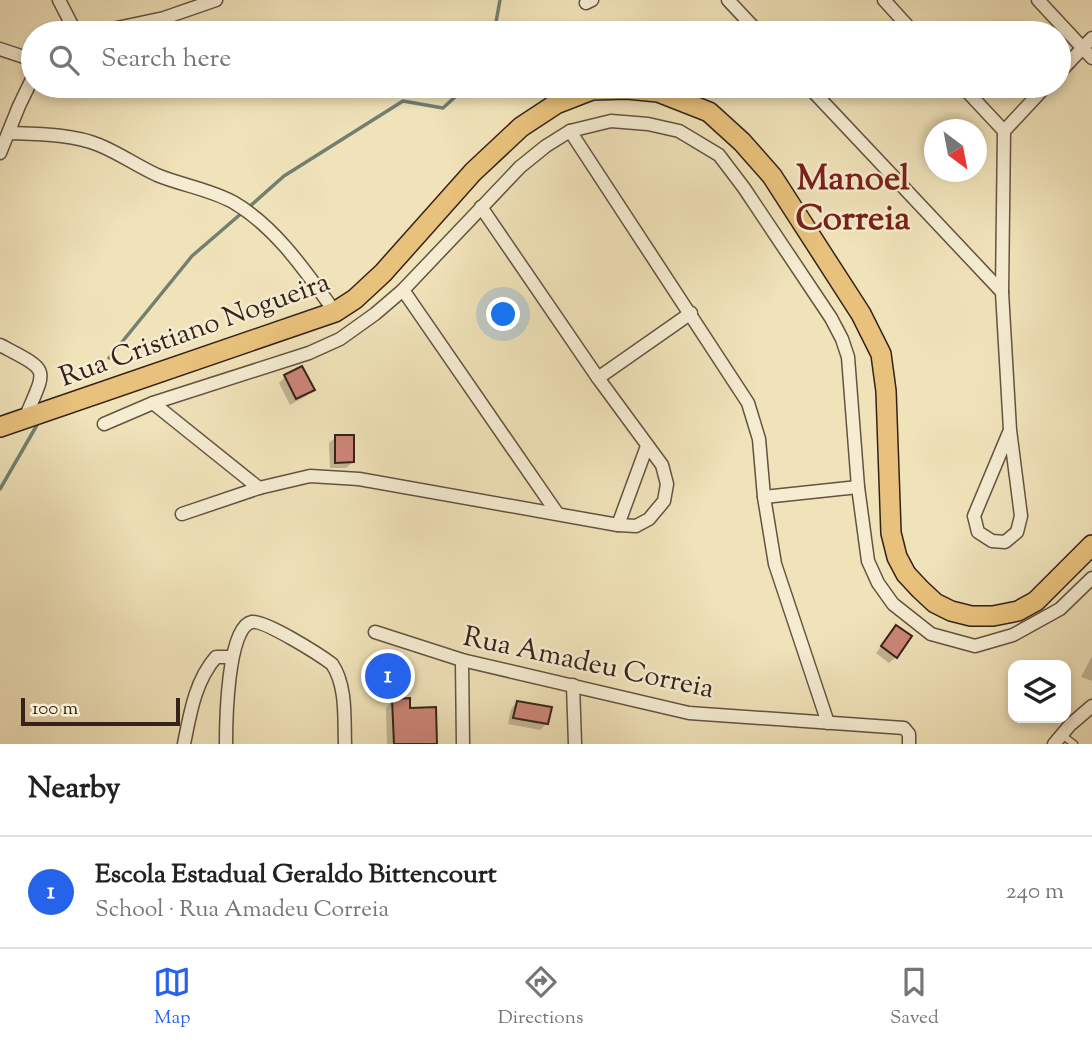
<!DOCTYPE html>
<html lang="en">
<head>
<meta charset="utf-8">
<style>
	body { margin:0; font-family:"Sorts Mill Goudy",serif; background:#f2f2f2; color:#222 }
	.controls { position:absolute; right:21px; bottom:21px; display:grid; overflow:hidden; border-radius:14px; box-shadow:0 4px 10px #0003 }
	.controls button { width:63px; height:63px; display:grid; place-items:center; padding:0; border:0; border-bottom:2px solid #e0e0e0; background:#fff; color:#222; font:35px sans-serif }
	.compass { position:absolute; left:924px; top:119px; width:63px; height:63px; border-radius:50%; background:#fff; box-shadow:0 4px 10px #0003; rotate:148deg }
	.scale { position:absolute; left:21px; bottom:18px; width:159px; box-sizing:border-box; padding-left:7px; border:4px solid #352319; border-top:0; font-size:19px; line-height:24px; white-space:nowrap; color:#352319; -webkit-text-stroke:5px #f5ecd2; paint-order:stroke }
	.you { position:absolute; left:504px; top:315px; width:24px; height:24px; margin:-18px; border:5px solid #fff; border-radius:50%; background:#1a73e8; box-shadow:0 0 0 10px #1a73e833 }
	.badge { display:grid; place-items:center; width:46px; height:46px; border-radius:50%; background:#2563eb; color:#fff; font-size:23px; font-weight:700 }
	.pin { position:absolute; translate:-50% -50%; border:4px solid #fff; box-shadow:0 2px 7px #0006 }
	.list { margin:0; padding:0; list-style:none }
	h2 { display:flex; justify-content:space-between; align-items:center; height:91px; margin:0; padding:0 28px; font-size:30px }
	h2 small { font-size:23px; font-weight:400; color:#767676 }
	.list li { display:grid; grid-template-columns:46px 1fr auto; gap:21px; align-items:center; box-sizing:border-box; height:112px; padding:0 28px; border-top:2px solid #e0e0e0 }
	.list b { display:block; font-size:26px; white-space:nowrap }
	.list p { margin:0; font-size:23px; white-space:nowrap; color:#767676 }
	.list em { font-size:23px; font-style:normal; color:#767676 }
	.icon { flex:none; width:38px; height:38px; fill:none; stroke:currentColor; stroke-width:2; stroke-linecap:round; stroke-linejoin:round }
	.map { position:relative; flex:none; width:1092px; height:744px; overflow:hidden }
	.search { position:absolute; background:#fff; box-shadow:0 4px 10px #0003; left:21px; right:21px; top:21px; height:77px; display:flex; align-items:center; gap:18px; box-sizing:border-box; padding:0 24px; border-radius:38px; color:#767676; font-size:26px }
	.sheet { height:203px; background:#fff }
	nav { display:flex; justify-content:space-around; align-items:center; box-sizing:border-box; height:98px; border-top:2px solid #e0e0e0; background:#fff; font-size:19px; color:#767676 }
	nav a { display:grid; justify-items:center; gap:4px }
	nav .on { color:#2563eb }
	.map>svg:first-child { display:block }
	.shadow { fill:#0003 }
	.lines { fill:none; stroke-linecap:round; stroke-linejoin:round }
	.stream { stroke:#728071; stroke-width:3.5 }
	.building { fill:#cd8678; stroke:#352319; stroke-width:2 }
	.service-casing { stroke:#645341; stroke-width:9 }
	.minor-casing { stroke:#645341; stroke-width:15 }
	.trunk-casing { stroke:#352319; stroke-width:22 }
	.service { stroke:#f5ecd2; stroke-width:6 }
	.minor { stroke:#f5ecd2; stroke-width:12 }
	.trunk { stroke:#e8c17c; stroke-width:19 }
	.labels { text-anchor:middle; stroke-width:5; stroke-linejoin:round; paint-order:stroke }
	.street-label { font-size:28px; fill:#352319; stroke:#f5ecd2 }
	.district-label { font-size:35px; font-weight:bold; fill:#7a1f14; stroke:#f5ecd2 }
</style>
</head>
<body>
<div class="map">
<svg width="1092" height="744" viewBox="0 0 1092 744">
	<rect width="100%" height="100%" fill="#f0e2b9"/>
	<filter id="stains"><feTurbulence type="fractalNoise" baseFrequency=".00286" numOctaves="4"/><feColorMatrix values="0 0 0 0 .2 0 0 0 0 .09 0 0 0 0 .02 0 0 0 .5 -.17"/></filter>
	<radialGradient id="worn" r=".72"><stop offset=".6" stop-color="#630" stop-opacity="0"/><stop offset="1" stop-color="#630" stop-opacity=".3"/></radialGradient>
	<g class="shadow">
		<path d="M285 377 312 390 306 396 290 405 279 383Z"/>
		<path d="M336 437 353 462 346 468H330L329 443Z"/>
		<path d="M896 627V657L889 663 876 653Z"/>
		<path d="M1092 656V681L1081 677Z"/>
		<path d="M393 700 435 744H387L386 708Z"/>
		<path d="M517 702 547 723 540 730 508 724 511 709Z"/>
	</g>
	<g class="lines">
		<g class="stream">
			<path d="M494 33 500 0"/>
			<path d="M249 207 284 176 403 101 443 108 467 86"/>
			<path d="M109 358 192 256 243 212"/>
			<path d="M0 489 37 425"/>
		</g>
	</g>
	<g class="building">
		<path d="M302 366 315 390 296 399 284 375Z"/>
		<path d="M335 435H354V462L335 463Z"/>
		<path d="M896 625 912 636 897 658 881 646Z"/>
		<path d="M410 698V708L436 707 437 744H394L392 699Z"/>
		<path d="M517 701 552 707 548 724 513 718Z"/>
	</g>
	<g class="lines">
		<g class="service-casing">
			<path id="service" d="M1062 735 1074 744"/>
		</g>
		<g class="minor-casing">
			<g id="minor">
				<path d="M59 0 76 33"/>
				<path d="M728 0 759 33"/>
				<path d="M884 0 914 33"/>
				<path d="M1038 0 1092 58"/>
				<path d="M586 3 592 0"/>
				<path d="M93 33 164 18 216 0"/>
				<path d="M0 49 33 60"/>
				<path d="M1059 73 1092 38"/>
				<path d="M808 86 1002 292 1010 430 1021 516 1017 532 1005 542 992 541 978 532 974 516 1010 430"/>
				<path d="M962 86 1004 131 1002 292"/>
				<path d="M570 131 748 403 759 439 764 497 775 564 828 723"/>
				<path d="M1004 131 1046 86"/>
				<path d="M9 133C38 134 73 134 99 145 119 153 137 166 157 175 181 185 209 189 233 202 276 227 306 272 335 312"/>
				<path d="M0 153 19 106 33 77"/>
				<path d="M403 290 557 513"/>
				<path d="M0 345C51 372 47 366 25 418"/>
				<path d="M598 378 691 313"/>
				<path d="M153 403 259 488"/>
				<path d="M104 424 153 403 309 353 340 339 375 314 403 290 520 167 546 146 570 131 611 121 648 124 679 131 719 155 744 188 831 318 842 339 848 357 858 487 868 561 878 583 893 604 931 634 975 646 1013 635 1060 609 1092 578"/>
				<path d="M764 497 858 487"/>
				<path d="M182 514 259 488 310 476 359 479 618 525 636 526 649 519 664 501 667 484 662 465 598 378 481 207"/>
				<path d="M618 525 647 446"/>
				<path d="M375 632 462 660 689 713 904 728 909 734V744"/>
				<path d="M462 660 463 744"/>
				<path d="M573 685 575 744"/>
				<path d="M184 744C190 714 195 681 216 657H232"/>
				<path d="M226 744C226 724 227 626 252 622 265 620 320 655 332 664 347 686 344 719 345 744"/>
				<path d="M1054 744 1070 725 1092 706"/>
			</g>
		</g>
		<g class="trunk-casing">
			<path id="trunk" d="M0 427 335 312 355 299 383 273 473 172 521 127 556 104 592 90 627 89 658 92 709 112 742 142 772 176 861 314 881 354 886 391 891 533 897 557 906 574 920 589 935 603 951 611 971 616H993L1018 611 1036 601 1092 545"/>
		</g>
		<use href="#service" class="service"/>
		<use href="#minor" class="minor"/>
		<use href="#trunk" class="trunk"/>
	</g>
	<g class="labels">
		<g class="street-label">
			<text transform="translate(194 328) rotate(-20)" y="10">Rua Cristiano Nogueira</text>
			<text transform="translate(589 661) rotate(12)" y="10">Rua Amadeu Correia</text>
		</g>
		<g class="district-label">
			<text x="853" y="189">Manoel<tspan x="853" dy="40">Correia</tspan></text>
		</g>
	</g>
	<rect width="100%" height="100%" filter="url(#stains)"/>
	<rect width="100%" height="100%" fill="url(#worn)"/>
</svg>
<div class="controls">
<button><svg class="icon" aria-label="layers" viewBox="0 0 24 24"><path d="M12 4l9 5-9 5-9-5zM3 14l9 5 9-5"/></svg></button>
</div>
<svg class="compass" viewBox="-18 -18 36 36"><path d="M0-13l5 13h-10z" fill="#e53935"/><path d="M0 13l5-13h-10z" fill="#767676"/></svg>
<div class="scale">100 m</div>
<div class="you"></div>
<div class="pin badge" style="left:388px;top:676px">1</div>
<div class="search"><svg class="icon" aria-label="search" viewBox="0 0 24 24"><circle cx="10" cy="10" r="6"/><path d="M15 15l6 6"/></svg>Search here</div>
</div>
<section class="sheet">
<h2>Nearby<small></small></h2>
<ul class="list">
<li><span class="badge">1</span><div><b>Escola Estadual Geraldo Bittencourt</b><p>School · Rua Amadeu Correia</p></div><em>240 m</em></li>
</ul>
</section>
<nav>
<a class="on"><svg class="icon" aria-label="map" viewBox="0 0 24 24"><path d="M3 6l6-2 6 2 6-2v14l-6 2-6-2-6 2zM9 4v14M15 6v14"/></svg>Map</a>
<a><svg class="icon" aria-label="directions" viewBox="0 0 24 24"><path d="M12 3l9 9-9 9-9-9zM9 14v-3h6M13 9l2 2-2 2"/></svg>Directions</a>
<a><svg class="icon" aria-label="saved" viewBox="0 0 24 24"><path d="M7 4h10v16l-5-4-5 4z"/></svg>Saved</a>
</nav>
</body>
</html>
